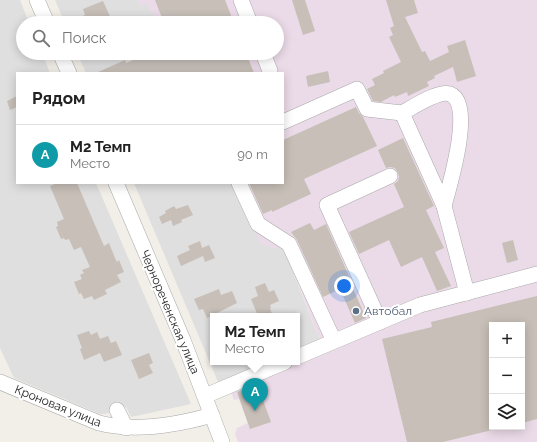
<!DOCTYPE html>
<html lang="ru">
<head>
<meta charset="utf-8">
<style>
	body { margin:0; font-family:Raleway,sans-serif; background:#f2f2f2; color:#222 }
	.controls { position:absolute; right:12px; bottom:12px; display:grid; overflow:hidden; border-radius:0px; box-shadow:0 2px 10px #0003 }
	.controls button { width:36px; height:36px; display:grid; place-items:center; padding:0; border:0; border-bottom:1px solid #e0e0e0; background:#fff; color:#222; font:20px sans-serif }
	.you { position:absolute; left:344px; top:286px; width:14px; height:14px; margin:-10px; border:3px solid #fff; border-radius:50%; background:#1a73e8; box-shadow:0 0 0 6px #1a73e833 }
	.badge { display:grid; place-items:center; width:26px; height:26px; border-radius:50%; background:#d40000; color:#fff; font-size:13px; font-weight:700 }
	.pin { position:absolute; translate:-50% -33px; filter:drop-shadow(0 1px 2px #0008) }
	.pin::after { content:''; position:absolute; top:21px; width:14px; height:12px; background:inherit; clip-path:polygon(0 0,100% 0,50% 100%) }
	.popup { position:absolute; left:210px; top:313px; width:90px; height:52px; box-sizing:border-box; display:grid; place-content:center; border-radius:0px; background:#fff; filter:drop-shadow(0 1px 3px #0005); font-size:13px; white-space:nowrap; color:#767676 }
	.popup b { font-size:15px; color:#222 }
	.popup::after { content:''; position:absolute; left:50%; top:100%; margin-left:-8px; border:8px solid transparent; border-top-color:#fff }
	.list { margin:0; padding:0; list-style:none }
	h2 { display:flex; justify-content:space-between; align-items:center; height:52px; margin:0; padding:0 16px; font-size:17px }
	h2 small { font-size:13px; font-weight:400; color:#767676 }
	.list li { display:grid; grid-template-columns:26px 1fr auto; gap:12px; align-items:center; box-sizing:border-box; height:60px; padding:0 16px; border-top:1px solid #e0e0e0 }
	.list b { display:block; font-size:15px; white-space:nowrap }
	.list p { margin:0; font-size:13px; white-space:nowrap; color:#767676 }
	.list em { font-size:13px; font-style:normal; color:#767676 }
	.icon { flex:none; width:22px; height:22px; fill:none; stroke:currentColor; stroke-width:2; stroke-linecap:round; stroke-linejoin:round }
	.map { position:relative; flex:none; width:537px; height:442px; overflow:hidden }
	.search { position:absolute; background:#fff; box-shadow:0 2px 10px #0003; left:16px; top:16px; width:268px; height:44px; display:flex; align-items:center; gap:10px; box-sizing:border-box; padding:0 14px; border-radius:22px; color:#767676; font-size:15px }
	.panel { position:absolute; background:#fff; box-shadow:0 2px 10px #0003; left:16px; top:72px; width:268px; height:112px; border-radius:0px }
	.map>svg:first-child { display:block }
	.residential { fill:#e0dfdf }
	.industrial { fill:#ebdbe8; fill-rule:evenodd }
	.building { fill:#c7bfb8 }
	.lines { fill:none; stroke-linecap:round; stroke-linejoin:round }
	.minor-casing { stroke:#a9a9a9; stroke-width:16 }
	.minor { stroke:#fff; stroke-width:15 }
	.service-dot { fill:#5c6f8a; stroke:#fff; stroke-width:1.5 }
	.labels { text-anchor:middle; stroke-width:4; stroke-linejoin:round; paint-order:stroke }
	.service-label { font-size:12px; fill:#4e5e75; stroke:#fff; text-anchor:start }
	.street-label { font-size:12px; fill:#222; stroke:#fff }
</style>
</head>
<body>
<div class="map">
<svg width="537" height="442" viewBox="0 0 537 442">
	<rect width="100%" height="100%" fill="#f2efe9"/>
	<g class="residential">
		<path d="M0 0H20L29 23H23V53H42L50 73H17V183H96L191 404 131 417 126 407 105 414H100L14 378 0 348Z"/>
		<path d="M55 0H138L140 5 147 2 158 23H65Z"/>
		<path d="M77 53H172L179 73H86Z"/>
		<path d="M134 183H231L246 213 283 246 320 341 297 351V316H213V362H270L219 384Z"/>
	</g>
	<path class="industrial" d="M138 0H537V442H238L235 434 237 428 248 423 239 399 234 400 227 380 270 362H297L320 341 284 246 277 249 261 243 231 183H283V73H179L172 53H277V23H158L147 3 140 5ZM492 325H522V427H492Z"/>
	<g class="building">
		<path d="M155 0H225L234 23H164Z"/>
		<path d="M292 0H305L315 31 303 35Z"/>
		<path d="M386 0H414L418 13 405 17 422 52 425 51 430 61 449 52 447 46 465 40 476 76 457 82 453 67 434 76 435 78 427 82 429 86 408 96 407 92 395 97 394 95 381 102 373 101 367 89 375 85 372 79 384 73 383 71 401 62 389 37 393 35 390 28 394 26Z"/>
		<path d="M103 1 113 23H66L85 15 83 9Z"/>
		<path d="M150 53H246L254 73H96L125 60 126 63Z"/>
		<path d="M328 71 330 82 308 87 306 76Z"/>
		<path d="M17 96V107L10 110 7 101Z"/>
		<path d="M356 107 359 113 363 117 377 146 304 179 311 194 272 212V210L263 214 249 183H283V140Z"/>
		<path d="M403 138 434 206 426 210 444 248 435 252 451 286 437 291 422 257 401 267 389 240 359 254 349 232 404 207 394 184 398 181 399 177 398 173 395 168 390 167 386 168 378 150Z"/>
		<path d="M57 183H77L104 246 109 243 115 258 117 262 119 260 124 272 117 275 121 282 105 290 107 294 94 300 92 296 84 299 81 293 79 294 74 282 82 279 80 275 84 273 82 270 90 267 81 247 74 250 69 239 65 240 64 238 61 239 56 227 58 226 57 222 64 219 50 186Z"/>
		<path d="M188 205 193 215 181 220 182 222 173 226 171 220 162 224 159 217 166 213 165 211 174 206 176 209Z"/>
		<path d="M310 223 314 230 326 224 352 283 351 284 366 318 355 323 340 289 323 297 297 240 291 232Z"/>
		<path d="M513 240 518 260 507 263 502 243Z"/>
		<path d="M200 241 202 248 209 245 215 258 205 262 203 256 181 266 177 256 190 250 188 246Z"/>
		<path d="M265 283 269 292 274 290 279 301 270 305 271 308H270L272 314 267 316H258L251 299 258 296 255 287Z"/>
		<path d="M219 289 221 295 232 291 237 303 207 318 203 309 199 310 194 299Z"/>
		<path d="M537 296V419L522 423V325H492V430L443 442H407L382 339 432 327 431 322Z"/>
		<path d="M89 331 91 335 97 332 100 339 108 336 111 343 116 341 122 355 104 362 100 353 84 360 80 349 82 348 77 335Z"/>
		<path d="M149 353 153 363 149 365 153 373 139 379 131 360Z"/>
		<path d="M257 384 271 422 250 429 237 392Z"/>
	</g>
	<g class="lines">
		<g class="minor-casing">
			<g id="minor">
				<path d="M37 0 47 23"/>
				<path d="M241 0 250 23"/>
				<path d="M60 53 69 73"/>
				<path d="M263 53 270 71"/>
				<path d="M402 113C413 107 439 90 450 94 475 103 449 187 444 206"/>
				<path d="M283 122 357 89 367 109 402 113 444 206 467 293"/>
				<path d="M116 183 183 340 222 442"/>
				<path d="M239 183 258 224 289 244 334 341"/>
				<path d="M380 322 327 205 390 176"/>
				<path d="M297 357 420 305 537 274"/>
				<path d="M0 382 99 423C135 432 177 425 212 415"/>
				<path d="M205 396 285 362"/>
				<path d="M117 410 126 428"/>
			</g>
		</g>
		<use href="#minor" class="minor"/>
	</g>
	<circle class="service-dot" cx="356" cy="311" r="4"/>
	<g class="labels">
		<g class="service-label">
			<text x="364" y="315">Автобал</text>
		</g>
		<g class="street-label">
			<text transform="translate(170 312) rotate(67)" y="4">Чернореченская улица</text>
			<text transform="translate(58 406) rotate(22)" y="4">Кроновая улица</text>
		</g>
	</g>
</svg>
<div class="controls">
<button>+</button>
<button>−</button>
<button><svg class="icon" aria-label="layers" viewBox="0 0 24 24"><path d="M12 4l9 5-9 5-9-5zM3 14l9 5 9-5"/></svg></button>
</div>
<div class="you"></div>
<div class="pin badge" style="left:255px;top:411px;background:#0f9aa8">A</div>
<div class="popup"><b>М2 Темп</b>Место</div>
<div class="search"><svg class="icon" aria-label="search" viewBox="0 0 24 24"><circle cx="10" cy="10" r="6"/><path d="M15 15l6 6"/></svg>Поиск</div>
<section class="panel">
<h2>Рядом<small></small></h2>
<ul class="list">
<li><span class="badge" style="background:#0f9aa8">A</span><div><b>М2 Темп</b><p>Место</p></div><em>90 m</em></li>
</ul>
</section>
</div>
</body>
</html>
